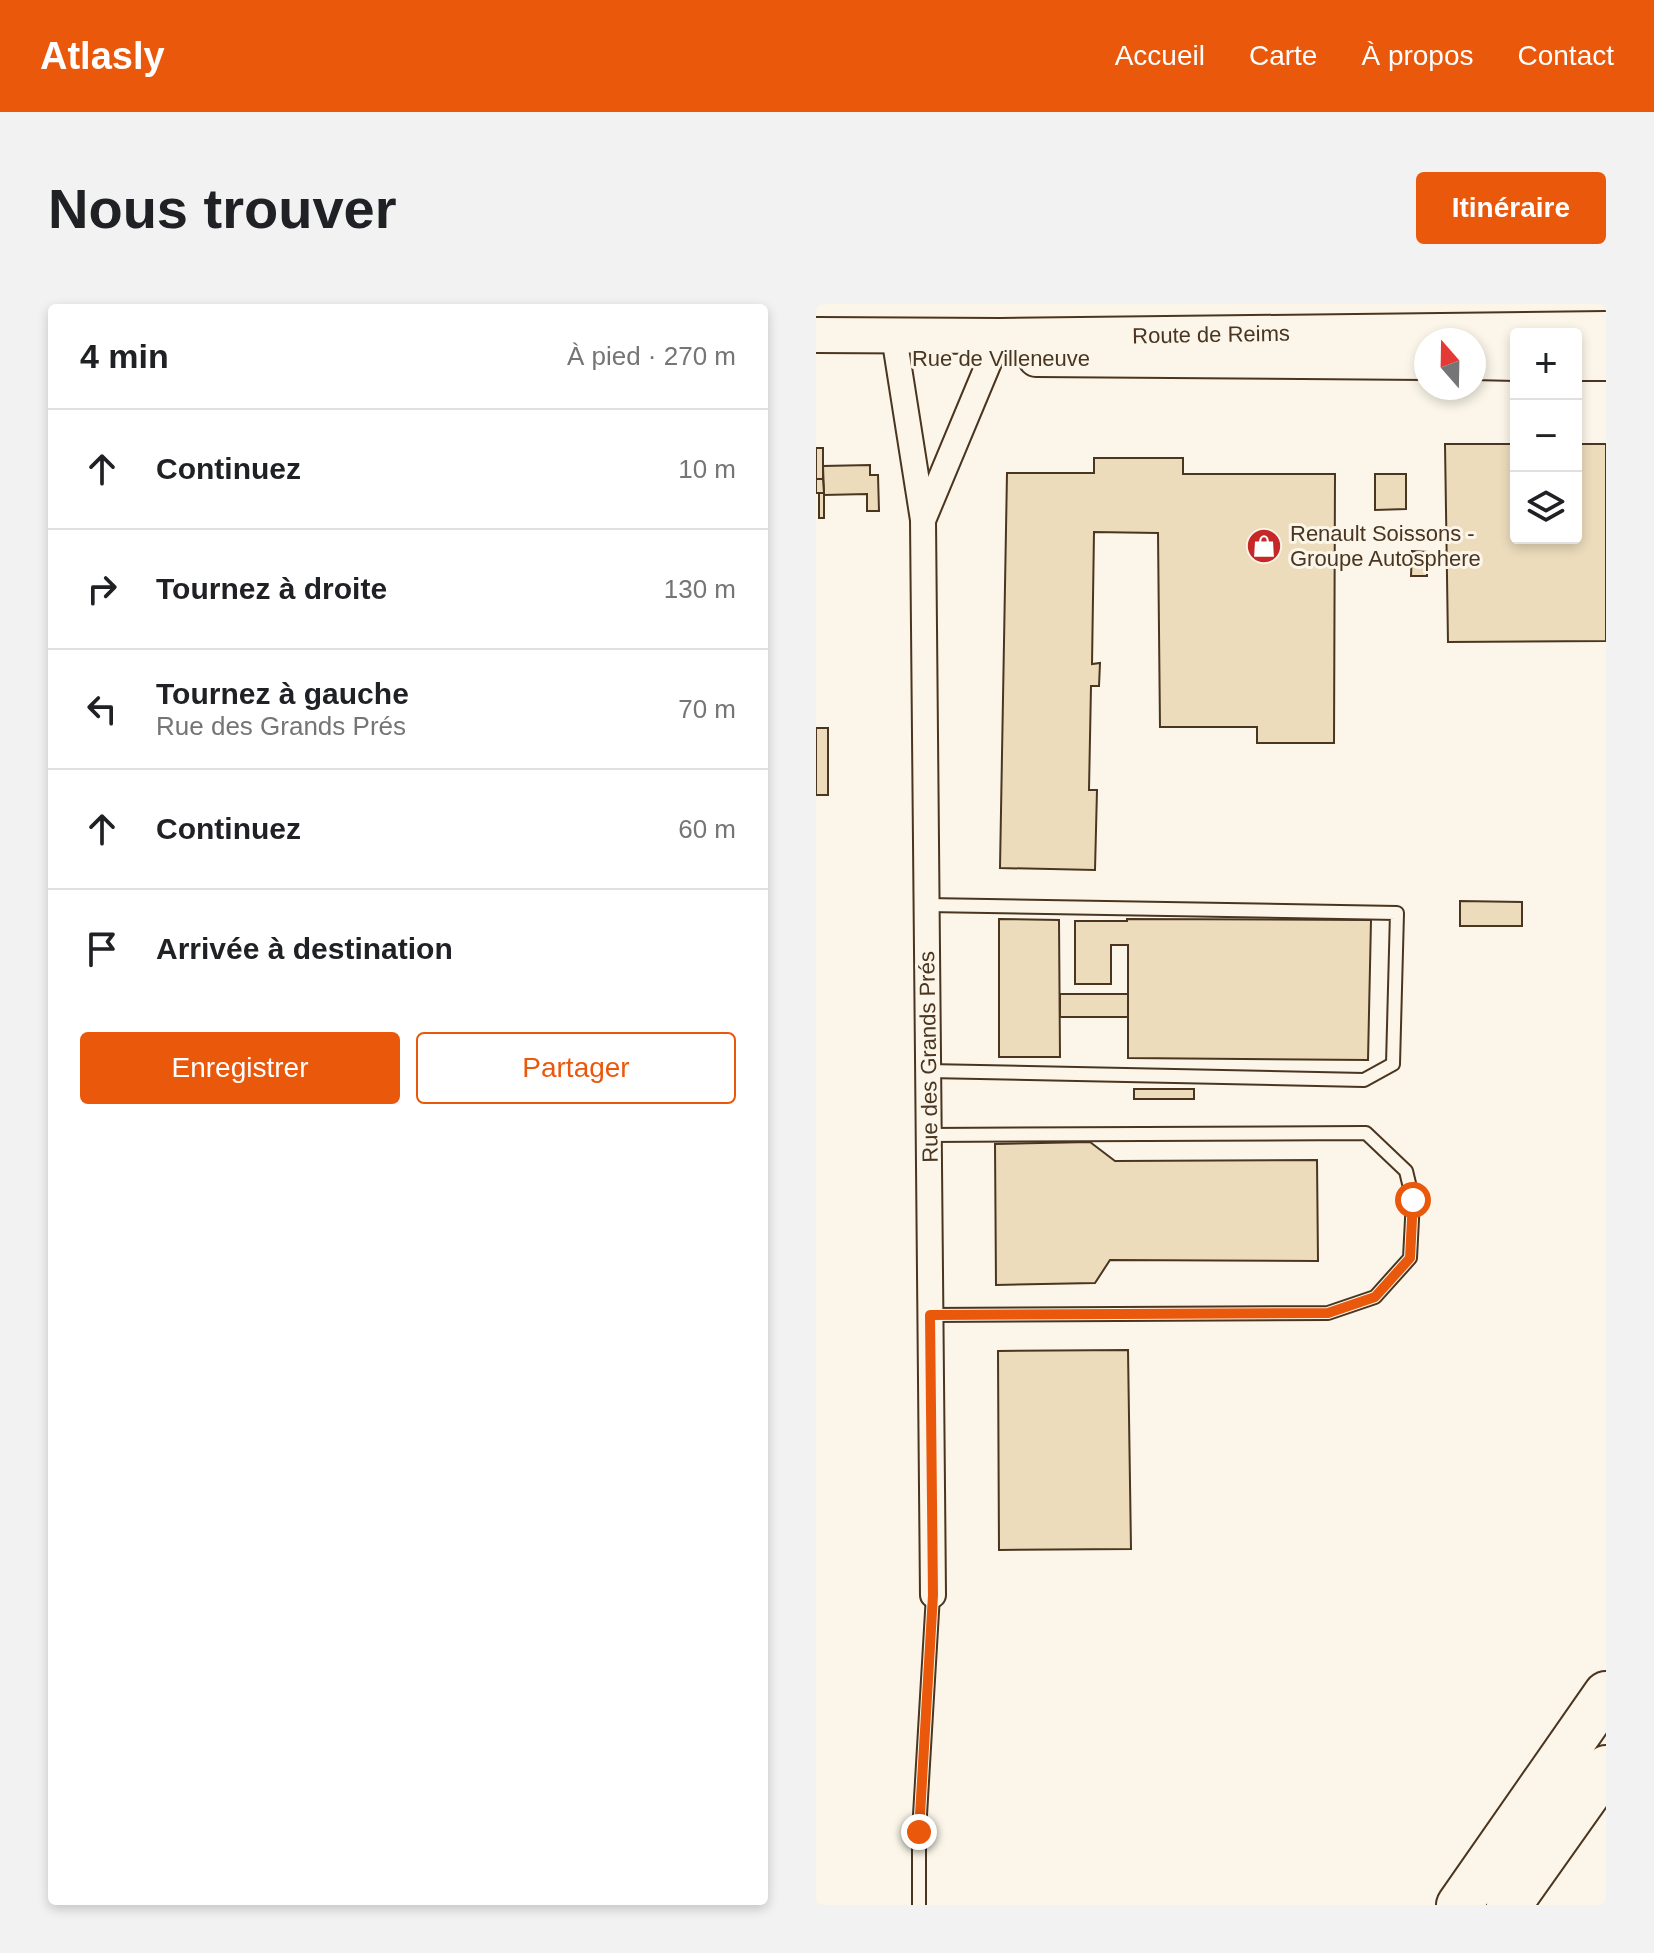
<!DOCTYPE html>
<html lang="fr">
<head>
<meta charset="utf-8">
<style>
	body { margin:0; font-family:Arial,sans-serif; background:#f2f2f2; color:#202124 }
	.controls { position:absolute; right:24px; top:24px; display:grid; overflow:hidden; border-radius:8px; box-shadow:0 4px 12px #0003 }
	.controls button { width:72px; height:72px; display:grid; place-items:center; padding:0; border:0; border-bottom:2px solid #e0e0e0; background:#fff; color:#202124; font:40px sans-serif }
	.compass { position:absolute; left:598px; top:24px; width:72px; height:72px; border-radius:50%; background:#fff; box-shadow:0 4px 12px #0003; rotate:340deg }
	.stop { position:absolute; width:24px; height:24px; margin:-18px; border:6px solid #ea580c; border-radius:50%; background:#fff }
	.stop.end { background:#ea580c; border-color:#fff; box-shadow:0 2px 8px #0008 }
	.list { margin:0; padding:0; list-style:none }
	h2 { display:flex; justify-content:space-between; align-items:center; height:104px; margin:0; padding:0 32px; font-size:34px }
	h2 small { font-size:26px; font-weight:400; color:#757577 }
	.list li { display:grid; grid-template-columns:52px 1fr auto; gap:24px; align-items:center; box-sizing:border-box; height:120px; padding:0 32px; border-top:2px solid #e0e0e0 }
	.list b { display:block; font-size:30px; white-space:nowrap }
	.list p { margin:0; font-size:26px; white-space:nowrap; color:#757577 }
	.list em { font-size:26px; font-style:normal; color:#757577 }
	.actions { display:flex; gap:16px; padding:24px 32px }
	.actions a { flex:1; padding:18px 0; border:2px solid #ea580c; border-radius:8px; text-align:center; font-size:28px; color:#ea580c }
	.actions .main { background:#ea580c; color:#fff }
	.icon { flex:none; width:44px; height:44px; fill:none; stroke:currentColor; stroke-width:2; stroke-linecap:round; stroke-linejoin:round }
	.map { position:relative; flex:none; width:790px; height:1601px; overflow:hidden; border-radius:8px }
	header { display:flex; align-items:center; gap:48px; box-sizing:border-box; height:112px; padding:0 40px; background:#ea580c; color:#fff }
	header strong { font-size:38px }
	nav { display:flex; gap:44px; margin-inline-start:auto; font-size:28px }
	.intro { display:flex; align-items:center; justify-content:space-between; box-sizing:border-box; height:192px; padding:0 48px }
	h1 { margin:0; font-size:56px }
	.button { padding:20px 36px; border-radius:8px; background:#ea580c; color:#fff; font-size:28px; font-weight:700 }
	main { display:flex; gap:48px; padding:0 48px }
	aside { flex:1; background:#fff; border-radius:8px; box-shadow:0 4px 12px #0003 }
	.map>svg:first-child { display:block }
	.building { fill:#ecdcbc; stroke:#4a3520; stroke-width:2 }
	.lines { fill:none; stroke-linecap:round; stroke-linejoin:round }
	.lane-casing { stroke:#4a3520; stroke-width:16 }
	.street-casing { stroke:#4a3520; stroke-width:28 }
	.secondary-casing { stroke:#4a3520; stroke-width:38 }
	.highway-casing { stroke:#4a3520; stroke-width:48 }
	.lane { stroke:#fbf6e9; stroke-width:12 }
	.street { stroke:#fbf6e9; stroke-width:24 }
	.secondary { stroke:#fbf6e9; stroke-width:34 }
	.highway { stroke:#fbf6e9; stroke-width:44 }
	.route { stroke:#ea580c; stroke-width:10 }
	.labels { text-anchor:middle; stroke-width:6; stroke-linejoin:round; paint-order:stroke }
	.street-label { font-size:22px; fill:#4a3520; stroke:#fbf6e9 }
	.poi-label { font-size:22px; fill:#4a3520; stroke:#fbf6e9; text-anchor:start }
</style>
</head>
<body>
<header>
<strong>Atlasly</strong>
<nav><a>Accueil</a><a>Carte</a><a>À propos</a><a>Contact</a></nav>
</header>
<div class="intro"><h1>Nous trouver</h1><a class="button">Itinéraire</a></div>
<main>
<aside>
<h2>4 min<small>À pied · 270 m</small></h2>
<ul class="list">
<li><svg class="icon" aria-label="ahead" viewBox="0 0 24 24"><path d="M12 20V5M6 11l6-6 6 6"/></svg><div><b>Continuez</b></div><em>10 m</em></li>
<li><svg class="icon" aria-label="right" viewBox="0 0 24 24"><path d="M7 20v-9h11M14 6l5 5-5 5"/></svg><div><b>Tournez à droite</b></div><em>130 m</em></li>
<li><svg class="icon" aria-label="left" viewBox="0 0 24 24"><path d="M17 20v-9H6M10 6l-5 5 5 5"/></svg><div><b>Tournez à gauche</b><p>Rue des Grands Prés</p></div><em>70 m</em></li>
<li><svg class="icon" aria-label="ahead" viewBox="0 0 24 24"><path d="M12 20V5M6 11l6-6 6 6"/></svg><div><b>Continuez</b></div><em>60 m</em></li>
<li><svg class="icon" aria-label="arrive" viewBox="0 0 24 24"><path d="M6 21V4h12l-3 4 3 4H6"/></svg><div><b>Arrivée à destination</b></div></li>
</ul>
<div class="actions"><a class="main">Enregistrer</a><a>Partager</a></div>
</aside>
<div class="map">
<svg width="790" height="1601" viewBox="0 0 790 1601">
	<rect width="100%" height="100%" fill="#fbf6e9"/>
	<g class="building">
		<path d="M629 140H700V234H760V140H790V337L632 338Z"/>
		<rect x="0" y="144" width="7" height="31"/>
		<path d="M278 154H367V170H519L518 439H441V423H344L342 229 278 228 276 360 284 359 283 382H275L273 486H281L279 566 184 564 191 169H278Z"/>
		<path d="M54 161V171H62L63 207H51V190L8 191 7 162Z"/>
		<path d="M559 170H590V205L559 206Z"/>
		<path d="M0 175H7L8 189H0Z"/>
		<rect x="3" y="189" width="5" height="25"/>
		<path d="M596 247 611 248V272H595Z"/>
		<rect x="0" y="424" width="12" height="67"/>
		<path d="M644 597 706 598V622H644Z"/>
		<path d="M183 615 243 616 244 753H183Z"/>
		<path d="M311 615 555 616 552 756 312 754V641H295V680H259V617H311Z"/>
		<rect x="244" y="690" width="68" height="23"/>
		<rect x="318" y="785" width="60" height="10"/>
		<path d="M274 838 299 857 501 856 502 957 294 956 279 979 180 981 179 840Z"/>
		<path d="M312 1046 315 1245 183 1246 182 1047Z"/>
	</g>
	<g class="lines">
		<g class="lane-casing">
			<g id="lane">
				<path d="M111 601 581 609 577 760 548 776 112 767"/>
				<path d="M113 831 550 829 590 867 597 896 594 954 559 993 512 1009 114 1011"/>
				<path d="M103 1601V1528L117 1291"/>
			</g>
		</g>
		<g class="street-casing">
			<g id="street">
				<path d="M78 32 107 216 117 1291"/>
				<path d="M108 214 184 32"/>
			</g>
		</g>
		<g class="secondary-casing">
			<g id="secondary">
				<path d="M0 31 184 32 790 25"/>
				<path d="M220 55 610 58"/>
				<path d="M658 58 700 59"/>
				<path d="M760 59H790"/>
			</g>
		</g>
		<g class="highway-casing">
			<g id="highway">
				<path d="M643 1601 790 1390"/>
				<path d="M693 1601 790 1464"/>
			</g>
		</g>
		<use href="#lane" class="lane"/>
		<use href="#street" class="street"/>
		<use href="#secondary" class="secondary"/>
		<use href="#highway" class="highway"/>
	</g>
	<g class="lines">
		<path class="route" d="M103 1528 117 1291 114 1011 512 1009 559 993 594 954 597 896"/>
	</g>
	<defs>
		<g id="shop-disc" transform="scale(1.8)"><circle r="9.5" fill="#c62828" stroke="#fbf6e9"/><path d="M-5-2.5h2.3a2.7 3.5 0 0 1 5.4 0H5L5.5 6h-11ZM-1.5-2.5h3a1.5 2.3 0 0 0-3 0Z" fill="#fff"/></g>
	</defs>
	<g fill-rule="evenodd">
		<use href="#shop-disc" x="448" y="242"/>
	</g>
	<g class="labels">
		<g class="street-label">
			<text transform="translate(395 30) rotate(-1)" y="8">Route de Reims</text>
			<text x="185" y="62">Rue de Villeneuve</text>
			<text transform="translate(112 753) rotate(-91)" y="8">Rue des Grands Prés</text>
		</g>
		<g class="poi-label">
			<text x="474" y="237">Renault Soissons -<tspan x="474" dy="25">Groupe Autosphere</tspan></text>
		</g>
	</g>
</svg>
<div class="controls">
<button>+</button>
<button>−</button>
<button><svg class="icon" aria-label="layers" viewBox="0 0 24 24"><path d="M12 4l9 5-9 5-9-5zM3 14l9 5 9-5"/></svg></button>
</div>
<svg class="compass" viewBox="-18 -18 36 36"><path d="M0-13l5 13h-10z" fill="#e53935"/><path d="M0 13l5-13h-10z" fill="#757577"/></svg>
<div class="stop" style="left:597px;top:896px"></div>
<div class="stop end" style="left:103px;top:1528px"></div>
</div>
</main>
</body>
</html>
